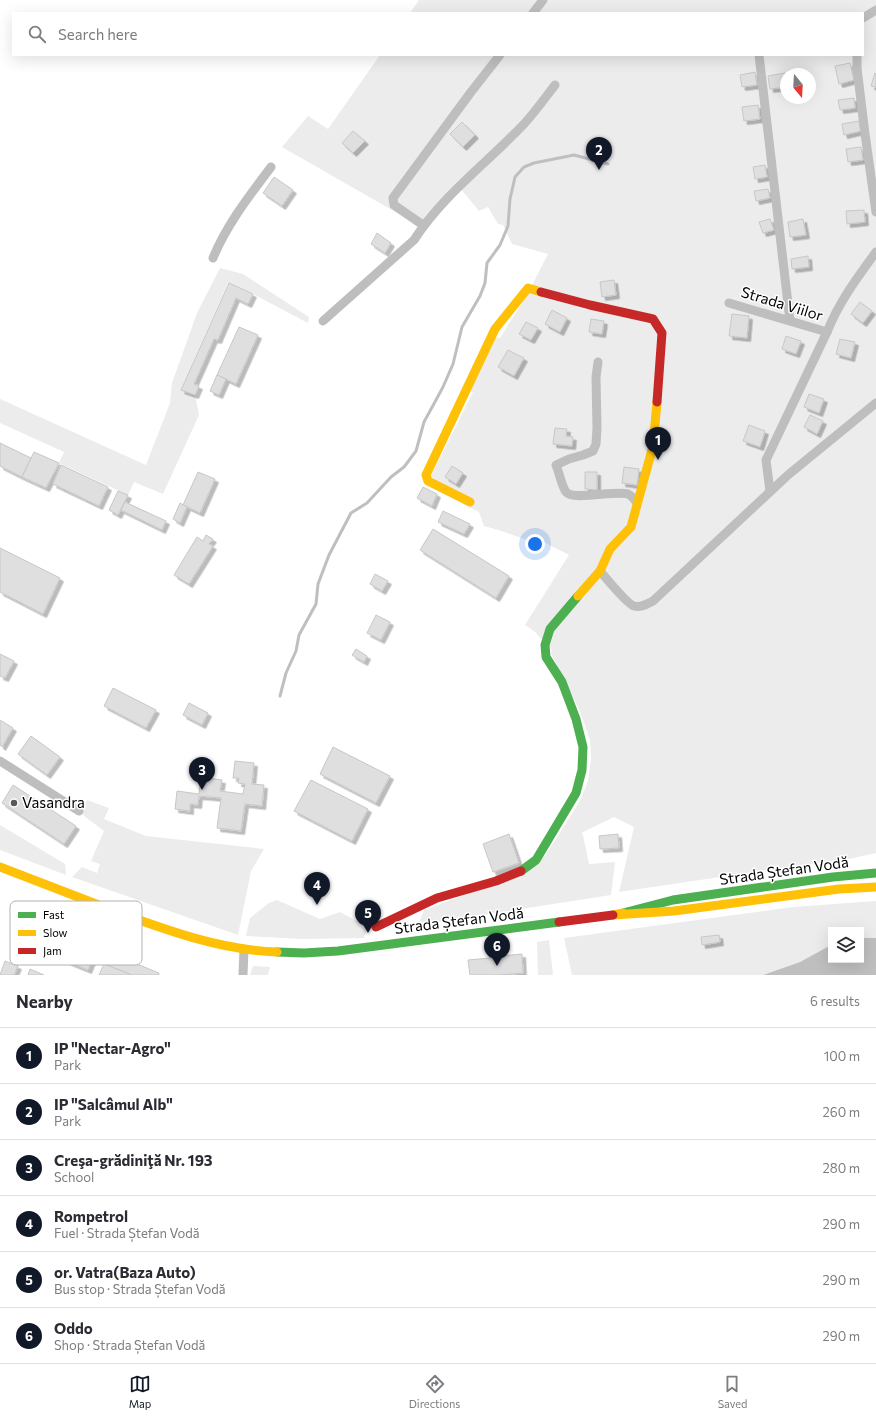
<!DOCTYPE html>
<html lang="en">
<head>
<meta charset="utf-8">
<style>
	body { margin:0; font-family:Commissioner,sans-serif; background:#f2f2f3; color:#2b2b33 }
	.controls { position:absolute; right:12px; bottom:12px; display:grid; overflow:hidden; border-radius:0px; box-shadow:0 4px 16px #0002 }
	.controls button { width:36px; height:36px; display:grid; place-items:center; padding:0; border:0; border-bottom:1px solid #e1e1e2; background:#fff; color:#2b2b33; font:20px sans-serif }
	.compass { position:absolute; left:780px; top:68px; width:36px; height:36px; border-radius:50%; background:#fff; box-shadow:0 4px 16px #0002; rotate:162deg }
	.you { position:absolute; left:535px; top:544px; width:14px; height:14px; margin:-10px; border:3px solid #fff; border-radius:50%; background:#1a73e8; box-shadow:0 0 0 6px #1a73e833 }
	.badge { display:grid; place-items:center; width:26px; height:26px; border-radius:50%; background:#111827; color:#fff; font-size:13px; font-weight:700 }
	.pin { position:absolute; translate:-50% -33px; filter:drop-shadow(0 1px 2px #0008) }
	.pin::after { content:''; position:absolute; top:21px; width:14px; height:12px; background:inherit; clip-path:polygon(0 0,100% 0,50% 100%) }
	.list { margin:0; padding:0; list-style:none }
	h2 { display:flex; justify-content:space-between; align-items:center; height:52px; margin:0; padding:0 16px; font-size:17px }
	h2 small { font-size:13px; font-weight:400; color:#7c7c81 }
	.list li { display:grid; grid-template-columns:26px 1fr auto; gap:12px; align-items:center; box-sizing:border-box; height:56px; padding:0 16px; border-top:1px solid #e1e1e2 }
	.list b { display:block; font-size:15px; white-space:nowrap }
	.list p { margin:0; font-size:13px; white-space:nowrap; color:#7c7c81 }
	.list em { font-size:13px; font-style:normal; color:#7c7c81 }
	.icon { flex:none; width:22px; height:22px; fill:none; stroke:currentColor; stroke-width:2; stroke-linecap:round; stroke-linejoin:round }
	.map { position:relative; flex:none; width:876px; height:975px; overflow:hidden }
	.search { position:absolute; background:#fff; box-shadow:0 4px 16px #0002; left:12px; right:12px; top:12px; height:44px; display:flex; align-items:center; gap:10px; box-sizing:border-box; padding:0 14px; border-radius:0px; color:#7c7c81; font-size:15px }
	.sheet { height:388px; background:#fff }
	nav { display:flex; justify-content:space-around; align-items:center; box-sizing:border-box; height:56px; border-top:1px solid #e1e1e2; background:#fff; font-size:11px; color:#7c7c81 }
	nav a { display:grid; justify-items:center; gap:2px }
	nav .on { color:#111827 }
	.map>svg:first-child { display:block }
	.green { fill:#ececec; fill-rule:evenodd }
	.water { fill:#bfbfbf }
	.lines { fill:none; stroke-linecap:round; stroke-linejoin:round }
	.stream { stroke:#bfbfbf; stroke-width:3 }
	.building { fill:#dfdfdf; stroke:#c7c7c7; filter:url(#shadow) }
	.street { stroke:#bebebe; stroke-width:9 }
	.fast { stroke:#4caf50; stroke-width:9 }
	.slow { stroke:#ffc107; stroke-width:9 }
	.jam { stroke:#c62828; stroke-width:9 }
	.poi-dot { fill:#595959; stroke:#fff; stroke-width:1.5 }
	.labels { text-anchor:middle; stroke-width:3; stroke-linejoin:round; paint-order:stroke }
	.street-label { font-size:15px; fill:#000; stroke:#fff }
	.poi-label { font-size:15px; fill:#000; stroke:#fff; text-anchor:start }
	.key { fill:#fff; stroke:#b2b2b2; stroke-width:1 }
	.key-label { font-size:11px; fill:#000 }
</style>
</head>
<body>
<div class="map">
<svg width="876" height="975" viewBox="0 0 876 975">
	<defs>
		<filter id="shadow"><feDropShadow dx="3.5" dy="3.5" stdDeviation="0" flood-color="#0004"/></filter>
	</defs>
	<rect width="100%" height="100%" fill="#fff"/>
	<g class="green">
		<path d="M419 0H876V853L844 860 780 868 619 892 634 827 614 817 581 833 583 835 589 864 615 862 611 895 418 925 424 910 475 891 545 856 580 801 588 781 591 759 590 740 580 711 551 653 552 650 534 631 525 625 569 555 536 538 534 542C517 537 501 530 484 526L479 512 463 504 431 476 473 392 468 391 496 337 500 338 527 295 548 254 512 244 503 225 498 224 488 207 479 211 460 188 425 229 282 147 308 116 328 129 380 55H863V13H410ZM786 74H810V98H786Z"/>
		<path d="M220 268 243 274 309 317 308 323 253 294 228 283 181 389 195 395 199 415 163 494 134 482 128 495 59 463 64 452 0 423V399L146 465 170 403 172 383 197 313Z"/>
		<path d="M87 800 109 808 104 819 146 836 264 849 251 871 238 935 72 877 82 867 97 873 100 864 91 861 104 831 84 816 82 810Z"/>
		<path d="M0 825 65 864 66 875 0 850Z"/>
		<path d="M277 900 320 919 340 912 368 927 364 938 303 939 246 936 250 918 269 903Z"/>
		<path d="M876 901V938H861V930H831V945L800 962 763 975H572L564 938 793 907Z"/>
		<path d="M549 940 553 975H538L537 942Z"/>
		<path d="M253 966 270 967 268 975H250Z"/>
	</g>
	<path class="water" d="M861 938H876V975H763L800 962 831 945V960H861Z"/>
	<g class="lines">
		<path class="stream" d="M280 696 286 673 296 651 299 635 316 604 318 584 329 555 351 513 367 503 391 477 404 467 416 451 424 422 443 387 453 364 462 327 480 296 485 283 487 263 500 245 508 226 510 199 515 177 524 167 534 163 574 155 608 164"/>
	</g>
	<g class="building">
		<path d="M850 63 854 80 839 84 835 66Z"/>
		<path d="M755 72 757 85 742 87 740 75Z"/>
		<path d="M785 73 786 87 770 89 768 76Z"/>
		<path d="M875 73 876 74V87L871 86Z"/>
		<path d="M854 98 855 108 840 110 838 100Z"/>
		<path d="M758 105 760 119 744 121 742 107Z"/>
		<path d="M859 121 861 131 844 135 842 124Z"/>
		<path d="M462 122 475 135 463 147 450 134Z"/>
		<path d="M353 131 365 141 353 153 342 143Z"/>
		<path d="M861 147 863 160 848 162 846 149Z"/>
		<path d="M765 165 767 177 755 179 753 167Z"/>
		<path d="M274 177 293 190 282 206 263 193Z"/>
		<path d="M768 189 770 198 756 201 754 191Z"/>
		<path d="M864 210 865 222 847 224 846 211Z"/>
		<path d="M770 219 774 230 763 233 759 222Z"/>
		<path d="M803 219 806 235 790 237 788 222Z"/>
		<path d="M377 233 391 243 385 253 371 244Z"/>
		<path d="M808 256 809 267 792 269 791 259Z"/>
		<path d="M614 280 616 295 602 297 600 282Z"/>
		<path d="M229 283 253 294 248 304 236 298 218 340 214 339 194 384 199 386 195 395 181 390Z"/>
		<path d="M860 302 872 311 863 323 851 314Z"/>
		<path d="M552 310 567 318 560 332 545 324Z"/>
		<path d="M732 314 749 316 747 338 729 336Z"/>
		<path d="M591 319 604 321 602 334 589 332Z"/>
		<path d="M526 322 538 328 531 340 519 334Z"/>
		<path d="M239 327 258 335 236 384 217 375Z"/>
		<path d="M786 336 801 341 796 354 782 349Z"/>
		<path d="M840 339 855 342 851 358 836 354Z"/>
		<path d="M508 350 524 358 514 376 498 367Z"/>
		<path d="M217 375 226 379 219 395 210 391Z"/>
		<path d="M809 394 824 399 819 413 804 407Z"/>
		<path d="M810 415 823 421 817 434 804 427Z"/>
		<path d="M749 425 765 431 760 447 743 441Z"/>
		<path d="M555 428 567 429 566 436 573 437 572 446 553 444Z"/>
		<path d="M0 443 31 458 22 477 0 466Z"/>
		<path d="M34 452 59 463 46 488 22 477Z"/>
		<path d="M61 465 108 487 99 506 53 484Z"/>
		<path d="M452 466 463 473 456 484 445 477Z"/>
		<path d="M624 467 639 469 637 485 622 483Z"/>
		<path d="M198 472 215 479 200 513 183 505Z"/>
		<path d="M585 472H597V490L585 489Z"/>
		<path d="M423 487 437 494 432 506 417 498Z"/>
		<path d="M118 491 128 495 118 515 109 510Z"/>
		<path d="M125 502 166 521 162 530 121 510Z"/>
		<path d="M180 503 187 507 180 523 173 519Z"/>
		<path d="M443 511 470 524 464 534 438 522Z"/>
		<path d="M433 529 509 576 496 598 420 550Z"/>
		<path d="M206 535 213 539 209 544 213 546 189 584 174 575 197 537 203 541Z"/>
		<path d="M0 548 60 578 43 614 0 592Z"/>
		<path d="M375 574 388 581 382 591 370 584Z"/>
		<path d="M376 615 390 622 381 640 367 633Z"/>
		<path d="M356 649 367 656 364 662 352 655Z"/>
		<path d="M0 654 14 661 5 678 0 676Z"/>
		<path d="M113 688 156 710 146 728 104 706Z"/>
		<path d="M189 703 208 713 202 725 183 715Z"/>
		<path d="M0 720 13 728 2 747 0 745Z"/>
		<path d="M31 736 60 757 47 775 18 754Z"/>
		<path d="M333 747 390 776 376 803 320 774Z"/>
		<path d="M235 761 254 763 252 784 264 785 262 806 245 804 241 831 217 828 221 798 199 796 198 805 190 804V811L175 809 177 791 199 794 201 777 222 780 220 791 243 794 245 784 238 783 239 778H233Z"/>
		<path d="M311 780 368 809 352 841 294 811Z"/>
		<path d="M13 785 76 826 64 844 2 803Z"/>
		<path d="M509 834 519 863 493 872 483 844Z"/>
		<path d="M618 834 619 848 600 849 599 836Z"/>
		<path d="M57 935 96 951 88 970 49 954Z"/>
		<path d="M719 935 720 942 702 945 701 937Z"/>
		<path d="M500 952 501 956 522 954 523 973 499 975H470L468 960 490 958 489 954Z"/>
		<path d="M107 956 116 960 117 956 159 973 158 975H132L104 964Z"/>
		<path d="M5 961 18 966 14 975H0Z"/>
		<path d="M104 964 132 975H99Z"/>
		<path d="M30 969 44 975H28Z"/>
	</g>
	<g class="lines">
		<g class="street">
			<path d="M533 13 543 0"/>
			<path d="M863 18 876 10"/>
			<path d="M759 55 790 321"/>
			<path d="M857 55V68L865 134 876 212"/>
			<path d="M423 225 394 205 393 198 471 92 500 55"/>
			<path d="M213 258C227 224 250 195 271 167"/>
			<path d="M729 303 827 332"/>
			<path d="M323 321 414 240C443 195 487 163 524 124 535 112 545 98 555 85"/>
			<path d="M598 362 596 377 597 428 596 444 593 451 583 455 569 459 556 465C559 472 562 487 566 492 573 501 616 490 628 494 632 496 635 500 637 503"/>
			<path d="M770 491 766 460 827 332C839 302 857 278 876 252"/>
			<path d="M600 571C607 579 627 604 634 606 641 608 647 604 653 601L788 475 876 403"/>
			<path d="M0 761 79 811"/>
			<path d="M243 975 244 949"/>
		</g>
		<g class="fast">
			<path d="M521 871 536 860 576 793 582 770 583 747 576 719 562 682 546 657 545 645 550 629 578 596"/>
			<path d="M623 913 673 900 833 877 876 873"/>
			<path d="M277 952 304 953 338 951 559 922"/>
		</g>
		<g class="slow">
			<path d="M470 502 428 481 426 475 495 329 528 288 541 292"/>
			<path d="M578 596 600 571 610 549 631 527 653 446 657 402"/>
			<path d="M0 867C39 882 78 897 117 912 169 931 221 950 277 952"/>
			<path d="M623 913 613 915 674 911 839 889 876 887"/>
		</g>
		<g class="jam">
			<path d="M541 292 590 305 653 319 662 333 657 402"/>
			<path d="M559 922 613 915"/>
			<path d="M376 927 437 898 496 881 521 871"/>
		</g>
	</g>
	<circle class="poi-dot" cx="14" cy="803" r="4"/>
	<g class="labels">
		<g class="street-label">
			<text transform="translate(782 304) rotate(17)" y="5">Strada Viilor</text>
			<text transform="translate(784 871) rotate(-8)" y="5">Strada Ștefan Vodă</text>
			<text transform="translate(459 921) rotate(-7)" y="5">Strada Ștefan Vodă</text>
		</g>
		<g class="poi-label">
			<text x="22" y="808">Vasandra</text>
		</g>
	</g>
	<rect x="10" y="901" width="132" height="64" rx="6" class="key"/>
	<rect x="18" y="912" width="18" height="6" fill="#4caf50"/>
	<rect x="18" y="930" width="18" height="6" fill="#ffc107"/>
	<rect x="18" y="948" width="18" height="6" fill="#c62828"/>
	<g class="key-label">
		<text x="43" y="919">Fast</text>
		<text x="43" y="937">Slow</text>
		<text x="43" y="955">Jam</text>
	</g>
</svg>
<div class="controls">
<button><svg class="icon" aria-label="layers" viewBox="0 0 24 24"><path d="M12 4l9 5-9 5-9-5zM3 14l9 5 9-5"/></svg></button>
</div>
<svg class="compass" viewBox="-18 -18 36 36"><path d="M0-13l5 13h-10z" fill="#e53935"/><path d="M0 13l5-13h-10z" fill="#7c7c81"/></svg>
<div class="you"></div>
<div class="pin badge" style="left:658px;top:460px">1</div>
<div class="pin badge" style="left:599px;top:170px">2</div>
<div class="pin badge" style="left:202px;top:790px">3</div>
<div class="pin badge" style="left:317px;top:905px">4</div>
<div class="pin badge" style="left:368px;top:933px">5</div>
<div class="pin badge" style="left:497px;top:966px">6</div>
<div class="search"><svg class="icon" aria-label="search" viewBox="0 0 24 24"><circle cx="10" cy="10" r="6"/><path d="M15 15l6 6"/></svg>Search here</div>
</div>
<section class="sheet">
<h2>Nearby<small>6 results</small></h2>
<ul class="list">
<li><span class="badge">1</span><div><b>IP &quot;Nectar-Agro&quot;</b><p>Park</p></div><em>100 m</em></li>
<li><span class="badge">2</span><div><b>IP &quot;Salcâmul Alb&quot;</b><p>Park</p></div><em>260 m</em></li>
<li><span class="badge">3</span><div><b>Creşa-grădiniţă Nr. 193</b><p>School</p></div><em>280 m</em></li>
<li><span class="badge">4</span><div><b>Rompetrol</b><p>Fuel · Strada Ștefan Vodă</p></div><em>290 m</em></li>
<li><span class="badge">5</span><div><b>or. Vatra(Baza Auto)</b><p>Bus stop · Strada Ștefan Vodă</p></div><em>290 m</em></li>
<li><span class="badge">6</span><div><b>Oddo</b><p>Shop · Strada Ștefan Vodă</p></div><em>290 m</em></li>
</ul>
</section>
<nav>
<a class="on"><svg class="icon" aria-label="map" viewBox="0 0 24 24"><path d="M3 6l6-2 6 2 6-2v14l-6 2-6-2-6 2zM9 4v14M15 6v14"/></svg>Map</a>
<a><svg class="icon" aria-label="directions" viewBox="0 0 24 24"><path d="M12 3l9 9-9 9-9-9zM9 14v-3h6M13 9l2 2-2 2"/></svg>Directions</a>
<a><svg class="icon" aria-label="saved" viewBox="0 0 24 24"><path d="M7 4h10v16l-5-4-5 4z"/></svg>Saved</a>
</nav>
</body>
</html>
